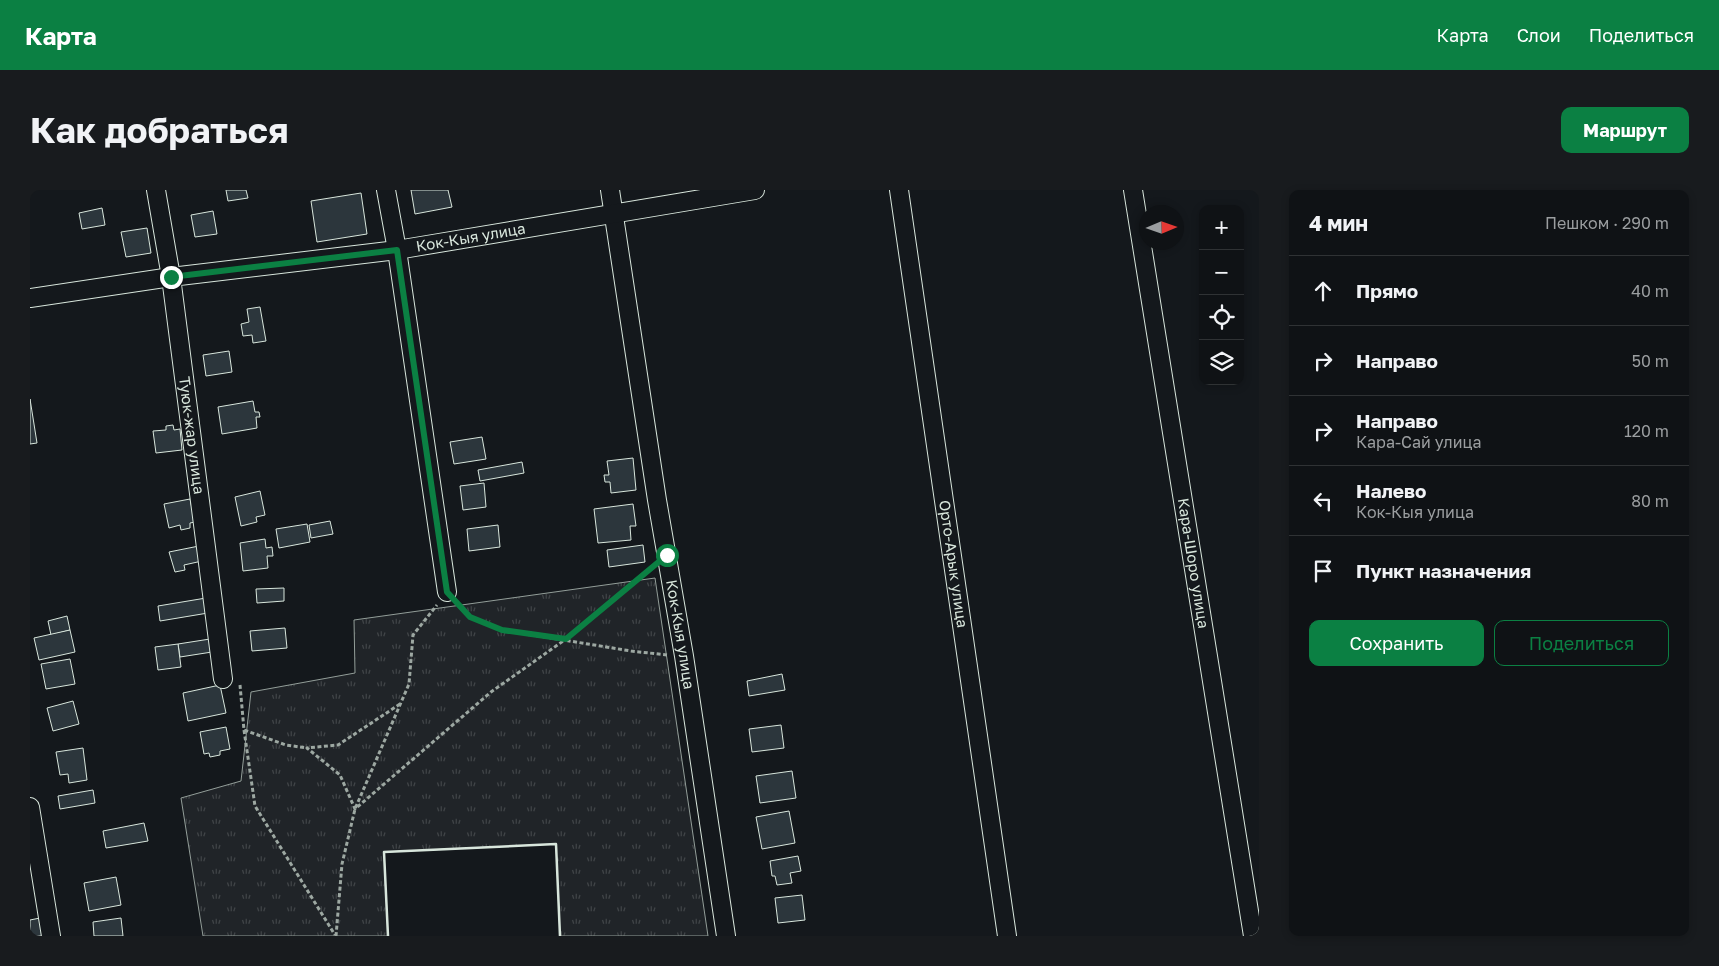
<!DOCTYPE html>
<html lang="ru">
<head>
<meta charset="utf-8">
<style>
	body { margin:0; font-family:"Golos Text",sans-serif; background:#181b1e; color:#f1f3f6 }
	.controls { position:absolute; right:15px; top:15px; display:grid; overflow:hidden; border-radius:10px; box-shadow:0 2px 8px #0003 }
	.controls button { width:45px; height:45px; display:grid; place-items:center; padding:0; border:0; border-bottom:1px solid #2f3234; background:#0f1215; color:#f1f3f6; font:25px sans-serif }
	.compass { position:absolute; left:1109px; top:15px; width:45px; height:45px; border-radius:50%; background:#0f1215; box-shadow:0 2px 8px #0003; rotate:88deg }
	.stop { position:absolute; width:15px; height:15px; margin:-11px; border:4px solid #0b8043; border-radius:50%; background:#fff }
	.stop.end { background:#0b8043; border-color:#fff; box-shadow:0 1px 5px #0008 }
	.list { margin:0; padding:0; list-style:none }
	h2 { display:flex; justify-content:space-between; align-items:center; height:65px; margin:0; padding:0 20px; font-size:21px }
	h2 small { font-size:16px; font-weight:400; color:#9b9ea0 }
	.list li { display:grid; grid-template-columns:32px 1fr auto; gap:15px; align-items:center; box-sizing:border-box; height:70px; padding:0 20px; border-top:1px solid #2f3234 }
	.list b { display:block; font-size:19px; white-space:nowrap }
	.list p { margin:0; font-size:16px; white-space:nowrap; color:#9b9ea0 }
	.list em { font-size:16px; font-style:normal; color:#9b9ea0 }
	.actions { display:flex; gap:10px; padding:15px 20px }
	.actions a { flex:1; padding:11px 0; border:1px solid #0b8043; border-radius:10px; text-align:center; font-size:18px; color:#0b8043 }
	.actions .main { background:#0b8043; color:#fff }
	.icon { flex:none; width:28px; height:28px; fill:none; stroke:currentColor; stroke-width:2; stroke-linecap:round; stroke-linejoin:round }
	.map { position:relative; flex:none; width:1229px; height:746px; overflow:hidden; border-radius:10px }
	header { display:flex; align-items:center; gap:30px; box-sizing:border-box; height:70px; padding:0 25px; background:#0b8043; color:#fff }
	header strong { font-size:24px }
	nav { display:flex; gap:28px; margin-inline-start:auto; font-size:18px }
	.intro { display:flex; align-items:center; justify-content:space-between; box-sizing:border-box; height:120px; padding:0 30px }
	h1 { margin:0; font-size:35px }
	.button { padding:12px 22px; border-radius:10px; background:#0b8043; color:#fff; font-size:18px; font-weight:700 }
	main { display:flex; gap:30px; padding:0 30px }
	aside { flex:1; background:#0f1215; border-radius:10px; box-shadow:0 2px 8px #0003 }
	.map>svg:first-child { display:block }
	.grass { fill:url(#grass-tufts); stroke:#939e99 }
	.building { fill:#2c363c; stroke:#d8e6dc }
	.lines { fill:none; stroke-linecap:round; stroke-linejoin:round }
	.minor-casing { stroke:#d8e6dc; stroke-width:20 }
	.path { stroke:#9da8a2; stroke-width:3; stroke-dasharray:4 2.5; stroke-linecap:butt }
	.minor { stroke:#14181c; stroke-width:18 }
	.wall { stroke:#d8e6dc; stroke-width:2.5 }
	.route { stroke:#0b8043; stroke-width:6 }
	.labels { text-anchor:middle; stroke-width:4; stroke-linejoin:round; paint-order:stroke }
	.street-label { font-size:15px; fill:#d8e6dc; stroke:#14181c }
</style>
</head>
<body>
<header>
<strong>Карта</strong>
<nav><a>Карта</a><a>Слои</a><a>Поделиться</a></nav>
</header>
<div class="intro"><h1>Как добраться</h1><a class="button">Маршрут</a></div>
<main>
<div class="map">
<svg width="1229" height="746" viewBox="0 0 1229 746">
	<defs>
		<pattern id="grass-tufts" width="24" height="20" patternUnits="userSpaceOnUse" patternTransform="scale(1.25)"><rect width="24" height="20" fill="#202428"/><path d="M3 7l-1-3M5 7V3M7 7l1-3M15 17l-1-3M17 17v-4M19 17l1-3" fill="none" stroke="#404447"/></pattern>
	</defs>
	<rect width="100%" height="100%" fill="#14181c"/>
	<path class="grass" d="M625 388 678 746H530L526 654 354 662 358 746H173L151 608 211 591 221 502 325 483 324 430Z"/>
	<g class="building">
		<path d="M196 0H216L218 8 198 11Z"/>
		<path d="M381 0H418L422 17 385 24Z"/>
		<path d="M331 3 337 44 287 52 281 11Z"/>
		<path d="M72 18 75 35 52 39 49 23Z"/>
		<path d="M183 21 187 44 165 47 161 25Z"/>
		<path d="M117 38 121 63 96 67 91 42Z"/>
		<path d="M230 117 236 151 223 153 222 145 213 146 211 134 219 132 217 119Z"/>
		<path d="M199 161 202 182 176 186 173 165Z"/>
		<path d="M0 209 7 253 0 254Z"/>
		<path d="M223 211 225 222H229L230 227H226L227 238 192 244 188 217Z"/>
		<path d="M143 235 144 240 150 239 152 260 126 263 123 241 136 240V236Z"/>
		<path d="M452 247 456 269 424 274 420 252Z"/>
		<path d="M603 268 606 300 581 303 580 292H575L574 285H579L577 271Z"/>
		<path d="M492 272 494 283 450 291 448 280Z"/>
		<path d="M454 293 456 317 433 320 430 296Z"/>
		<path d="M230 301 235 325 226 327 227 332 211 336 205 307Z"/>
		<path d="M160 309 165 332 160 333V338L151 340 150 335 139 338 134 314Z"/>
		<path d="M603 314 606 336H600L601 350 568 353 564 319Z"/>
		<path d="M300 331 303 344 281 348 279 335Z"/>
		<path d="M277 334 280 352 249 358 246 339Z"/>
		<path d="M468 335 470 357 439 361 437 339Z"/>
		<path d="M235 349 236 358 242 357 243 366H237L238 378 213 381 210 353Z"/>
		<path d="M613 355 615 372 579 377 577 360Z"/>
		<path d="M169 356 172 371 154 375 155 380 145 382 139 362Z"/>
		<path d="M254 398V411L227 413 226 399Z"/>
		<path d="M176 408 178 423 130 431 128 416Z"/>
		<path d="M37 426 40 440 21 445 18 431Z"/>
		<path d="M255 438 257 458 222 461 220 441Z"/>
		<path d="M40 440 45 462 9 470 4 448Z"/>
		<path d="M180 449 182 462 150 467 148 454Z"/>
		<path d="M148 454 151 477 128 480 125 457Z"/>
		<path d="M40 469 45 494 16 499 11 474Z"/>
		<path d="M752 484 755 500 719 506 717 491Z"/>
		<path d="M190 495 196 523 158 531 153 503Z"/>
		<path d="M43 511 49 534 23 541 17 518Z"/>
		<path d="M751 535 754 558 722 562 719 539Z"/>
		<path d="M196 537 200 559 190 561V565L180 567 179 563 174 564 170 542Z"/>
		<path d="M53 558 57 590 39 593 38 584 30 585 26 562Z"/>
		<path d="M762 581 766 608 730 613 726 586Z"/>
		<path d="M63 600 65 613 30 619 28 606Z"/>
		<path d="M759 621 765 653 732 659 726 627Z"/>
		<path d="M114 633 118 651 76 658 73 641Z"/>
		<path d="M768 666 771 681 760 683 762 693 747 695 745 686H742L740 671Z"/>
		<path d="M86 687 91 715 59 721 54 693Z"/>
		<path d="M772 705 775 730 748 733 745 708Z"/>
		<path d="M10 728 12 746H0V730Z"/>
		<path d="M91 728 93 746H64L63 732Z"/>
	</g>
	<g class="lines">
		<g class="minor-casing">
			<g id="minor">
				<path id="s1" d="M126 0 141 87 193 489"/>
				<path d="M356 0 367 60 417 402"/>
				<path id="s2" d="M580 0 627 310 654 466 696 746"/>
				<path id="s3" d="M869 0 977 746"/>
				<path id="s4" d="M1103 0 1223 746"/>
				<path id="s5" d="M0 108 141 87 367 60 725 0"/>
				<path d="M0 617 21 746"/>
			</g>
		</g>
		<g class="path">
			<path d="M428 415 440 427 472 440 601 461 637 465"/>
			<path d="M210 495 214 540 256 555 277 558"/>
			<path d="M370 514 308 555 277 558 310 585 325 619 461 502 536 449 621 378"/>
			<path d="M214 540 225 616 305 745"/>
			<path d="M306 746 312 674 325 619 379 494 383 445 407 415"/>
		</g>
		<use href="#minor" class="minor"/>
		<path class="wall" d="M358 746 354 662 526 654 530 746"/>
	</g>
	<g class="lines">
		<path class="route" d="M141 87 367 60 417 402 440 427 472 440 536 449 637 365"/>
	</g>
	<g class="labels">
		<g class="street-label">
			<text dy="5" stroke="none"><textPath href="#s5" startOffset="445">Кок-Кыя улица</textPath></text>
			<text dy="5" stroke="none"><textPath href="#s1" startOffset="248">Туюк-жар улица</textPath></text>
			<text dy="5" stroke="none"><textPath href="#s3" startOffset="378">Орто-Арык улица</textPath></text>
			<text dy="5" stroke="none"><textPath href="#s4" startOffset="378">Кара-Шоро улица</textPath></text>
			<text dy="5" stroke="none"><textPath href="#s2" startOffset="450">Кок-Кыя улица</textPath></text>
		</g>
	</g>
</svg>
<div class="controls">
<button>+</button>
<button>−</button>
<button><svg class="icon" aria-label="locate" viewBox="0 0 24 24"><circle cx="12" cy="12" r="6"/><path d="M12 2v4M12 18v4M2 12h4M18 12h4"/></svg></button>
<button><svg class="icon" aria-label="layers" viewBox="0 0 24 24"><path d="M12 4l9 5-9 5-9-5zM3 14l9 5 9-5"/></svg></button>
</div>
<svg class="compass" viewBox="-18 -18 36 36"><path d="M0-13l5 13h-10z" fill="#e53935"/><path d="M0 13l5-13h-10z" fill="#9b9ea0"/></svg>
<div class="stop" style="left:637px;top:365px"></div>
<div class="stop end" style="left:141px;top:87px"></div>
</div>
<aside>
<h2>4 мин<small>Пешком · 290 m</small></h2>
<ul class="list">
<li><svg class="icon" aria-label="ahead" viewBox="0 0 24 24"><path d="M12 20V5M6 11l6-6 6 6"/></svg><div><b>Прямо</b></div><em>40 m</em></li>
<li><svg class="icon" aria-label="right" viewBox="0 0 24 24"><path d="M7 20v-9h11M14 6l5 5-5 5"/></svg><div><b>Направо</b></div><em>50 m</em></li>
<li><svg class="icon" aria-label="right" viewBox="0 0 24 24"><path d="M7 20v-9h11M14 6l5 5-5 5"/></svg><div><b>Направо</b><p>Кара-Сай улица</p></div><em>120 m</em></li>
<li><svg class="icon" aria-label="left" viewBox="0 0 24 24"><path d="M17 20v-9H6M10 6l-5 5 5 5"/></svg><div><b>Налево</b><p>Кок-Кыя улица</p></div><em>80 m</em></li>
<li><svg class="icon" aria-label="arrive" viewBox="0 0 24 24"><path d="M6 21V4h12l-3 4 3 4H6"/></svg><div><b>Пункт назначения</b></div></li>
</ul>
<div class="actions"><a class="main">Сохранить</a><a>Поделиться</a></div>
</aside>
</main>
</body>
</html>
